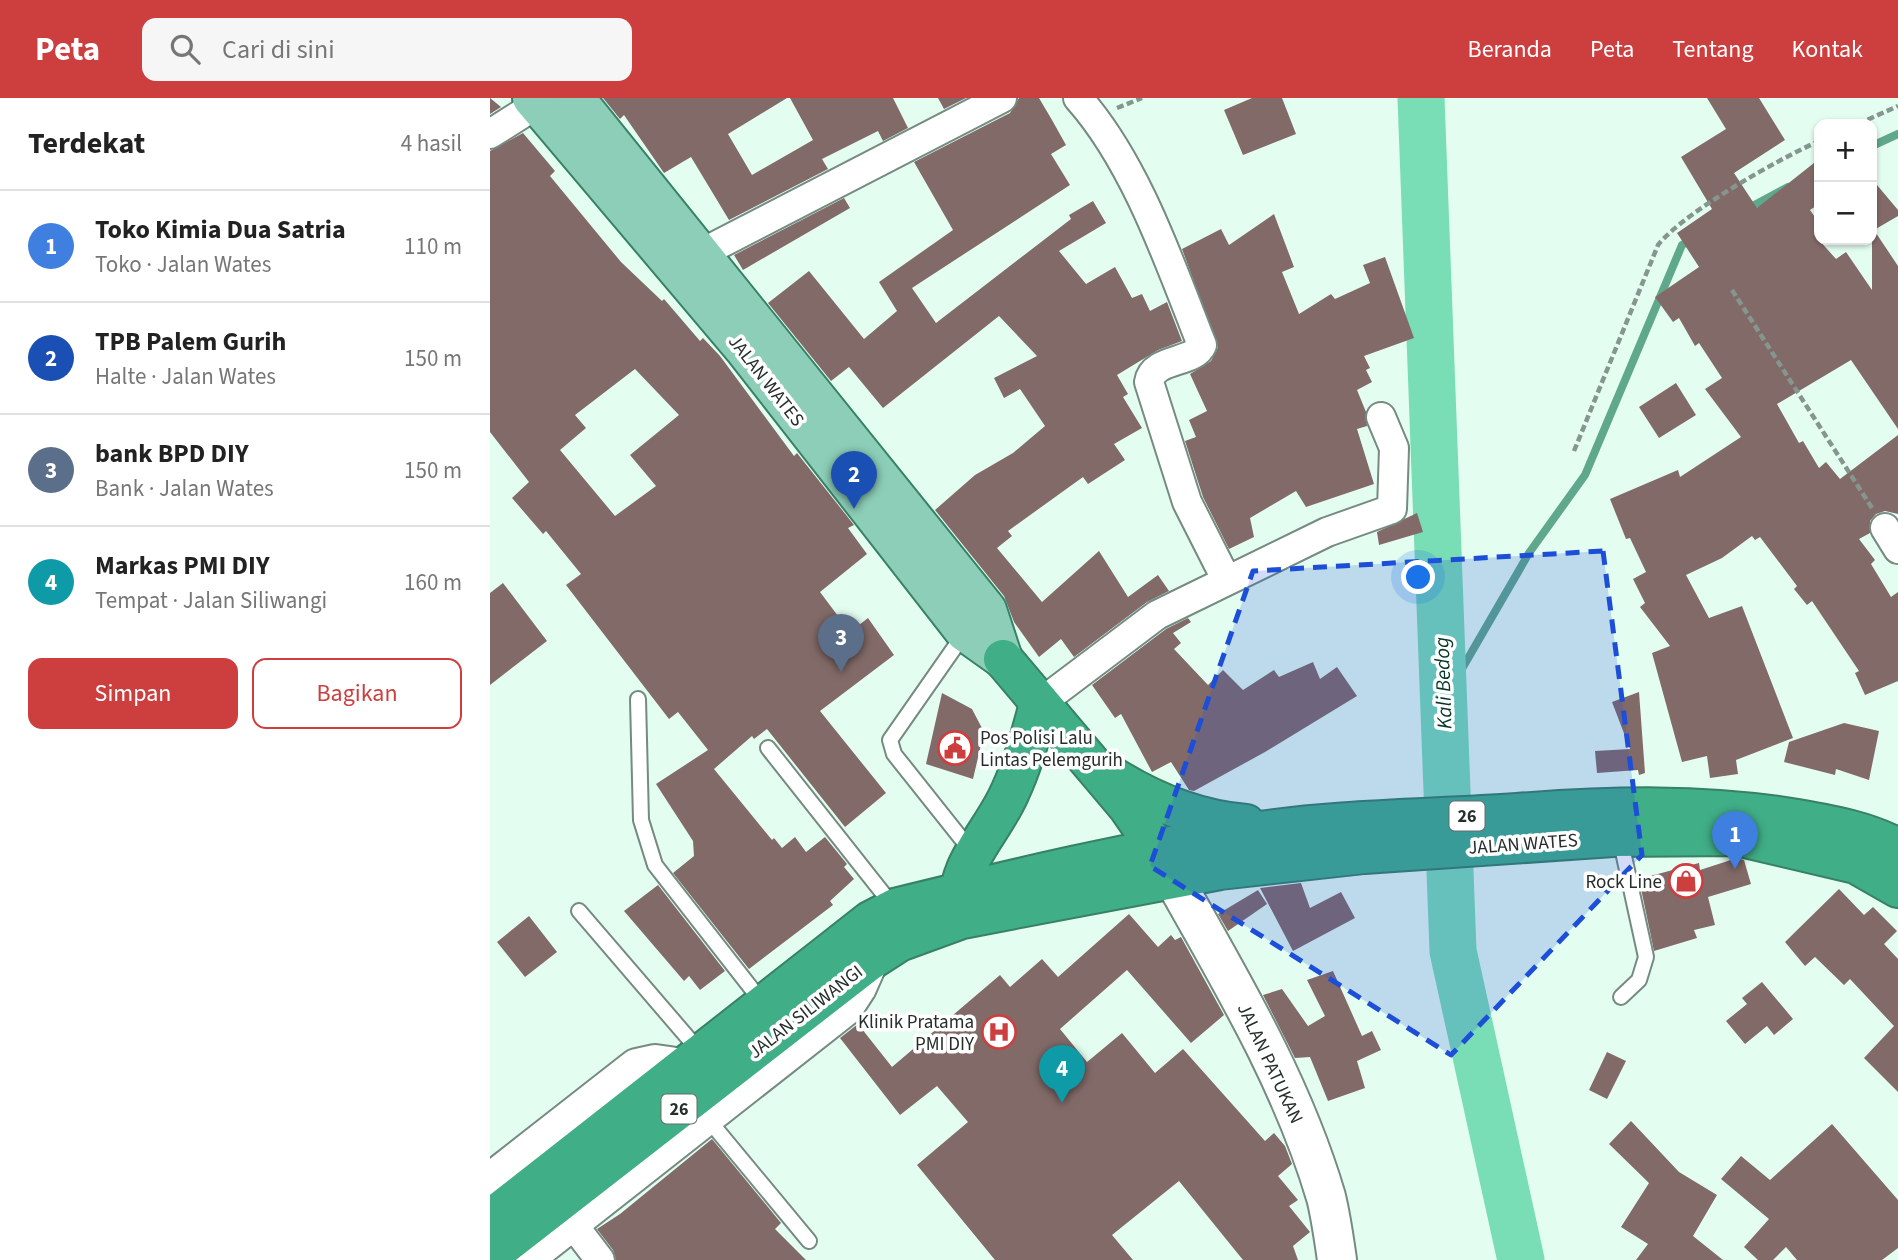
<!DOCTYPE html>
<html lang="id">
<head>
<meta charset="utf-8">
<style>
	body { margin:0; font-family:"Source Sans 3",sans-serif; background:#f6f6f6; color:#222 }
	.controls { position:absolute; right:21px; top:21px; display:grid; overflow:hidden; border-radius:14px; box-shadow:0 2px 5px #0004 }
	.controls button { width:63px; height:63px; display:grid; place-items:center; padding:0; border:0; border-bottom:2px solid #e0e0e0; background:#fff; color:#222; font:35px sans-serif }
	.you { position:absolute; left:929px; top:480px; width:24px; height:24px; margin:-18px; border:5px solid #fff; border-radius:50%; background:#1a73e8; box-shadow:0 0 0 10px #1a73e833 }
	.badge { display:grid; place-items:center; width:46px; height:46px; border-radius:50%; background:#cd3e3f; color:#fff; font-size:23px; font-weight:700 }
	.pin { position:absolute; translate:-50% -58px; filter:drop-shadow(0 2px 4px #0008) }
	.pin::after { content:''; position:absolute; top:37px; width:24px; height:21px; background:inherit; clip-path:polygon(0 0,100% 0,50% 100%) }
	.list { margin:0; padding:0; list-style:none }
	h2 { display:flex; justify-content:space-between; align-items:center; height:91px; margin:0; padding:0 28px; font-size:30px }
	h2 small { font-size:23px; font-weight:400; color:#767676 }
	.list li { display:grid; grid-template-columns:46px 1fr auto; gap:21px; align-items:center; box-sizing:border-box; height:112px; padding:0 28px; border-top:2px solid #e0e0e0 }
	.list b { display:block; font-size:26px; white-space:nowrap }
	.list p { margin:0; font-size:23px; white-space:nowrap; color:#767676 }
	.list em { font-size:23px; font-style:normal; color:#767676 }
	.actions { display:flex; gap:14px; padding:21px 28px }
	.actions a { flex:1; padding:16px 0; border:2px solid #cd3e3f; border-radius:14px; text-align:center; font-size:24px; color:#cd3e3f }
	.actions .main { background:#cd3e3f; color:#fff }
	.icon { flex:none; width:38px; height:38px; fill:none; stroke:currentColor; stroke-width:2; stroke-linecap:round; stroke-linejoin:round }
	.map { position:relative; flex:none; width:1408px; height:1162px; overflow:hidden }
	header { display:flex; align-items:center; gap:42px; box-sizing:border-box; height:98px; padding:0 35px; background:#cd3e3f; color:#fff }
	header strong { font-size:33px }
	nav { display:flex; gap:38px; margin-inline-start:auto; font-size:24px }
	.search { width:490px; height:63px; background:#f6f6f6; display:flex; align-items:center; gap:18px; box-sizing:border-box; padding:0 24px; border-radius:14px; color:#767676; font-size:26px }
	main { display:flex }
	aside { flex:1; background:#fff }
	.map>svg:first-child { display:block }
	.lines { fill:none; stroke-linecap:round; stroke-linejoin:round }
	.stream { stroke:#60a88b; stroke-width:8 }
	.river { stroke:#79ddb5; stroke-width:47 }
	.building { fill:#826a68; fill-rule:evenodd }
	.lane-casing { stroke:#758b81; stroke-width:18 }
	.street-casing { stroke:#758b81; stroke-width:32 }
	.secondary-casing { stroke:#758b81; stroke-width:42 }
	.primary-casing { stroke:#378166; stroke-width:42 }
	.highway-casing { stroke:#378166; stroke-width:42 }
	.path { stroke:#85968e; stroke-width:4.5; stroke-dasharray:7 3.5; stroke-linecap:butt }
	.lane { stroke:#fff; stroke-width:14 }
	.street { stroke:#fff; stroke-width:28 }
	.secondary { stroke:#fff; stroke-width:38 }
	.primary { stroke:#8cceb7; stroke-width:38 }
	.highway { stroke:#40ae87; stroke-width:38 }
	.marked { fill:#1d4ed8; fill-opacity:0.2; stroke:#1d4ed8; stroke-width:5; stroke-dasharray:14 9; stroke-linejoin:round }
	.labels { text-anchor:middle; stroke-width:7; stroke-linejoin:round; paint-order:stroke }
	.shield { fill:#fff; stroke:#666d6a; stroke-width:2 }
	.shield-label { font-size:18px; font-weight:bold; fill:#252e2a }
	.street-label { font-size:19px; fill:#252e2a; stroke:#fff }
	.poi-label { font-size:19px; fill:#252e2a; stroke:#fff; text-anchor:end }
	.water-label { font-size:21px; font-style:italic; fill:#073627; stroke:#fff }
</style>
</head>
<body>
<header>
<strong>Peta</strong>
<div class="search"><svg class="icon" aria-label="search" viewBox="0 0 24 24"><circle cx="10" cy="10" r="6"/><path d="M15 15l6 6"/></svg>Cari di sini</div>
<nav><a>Beranda</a><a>Peta</a><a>Tentang</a><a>Kontak</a></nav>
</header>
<main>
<aside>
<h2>Terdekat<small>4 hasil</small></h2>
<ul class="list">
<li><span class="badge" style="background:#3f7fe0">1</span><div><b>Toko Kimia Dua Satria</b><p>Toko · Jalan Wates</p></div><em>110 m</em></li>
<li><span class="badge" style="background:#1a4fb4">2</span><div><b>TPB Palem Gurih</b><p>Halte · Jalan Wates</p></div><em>150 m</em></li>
<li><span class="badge" style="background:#5c6f8a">3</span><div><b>bank BPD DIY</b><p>Bank · Jalan Wates</p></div><em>150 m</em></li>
<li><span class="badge" style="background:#0f9aa8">4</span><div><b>Markas PMI DIY</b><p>Tempat · Jalan Siliwangi</p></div><em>160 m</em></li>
</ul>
<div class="actions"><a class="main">Simpan</a><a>Bagikan</a></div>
</aside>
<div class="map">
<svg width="1408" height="1162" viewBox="0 0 1408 1162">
	<rect width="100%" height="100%" fill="#e4fdf1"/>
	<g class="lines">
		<g class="stream">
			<path d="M1382 48 1408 36"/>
			<path d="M1257 111 1298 89"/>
			<path d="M955 600 1039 455 1095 377 1192 147 1203 141"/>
		</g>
		<path class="river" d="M931 0 963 853 1031 1162"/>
	</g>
	<g class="building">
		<path d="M0 0 11 9 0 16Z"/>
		<path d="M113 0H297L238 36 262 77 323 42 300 0H403L418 30 393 43 388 33 332 61 338 71 239 122 201 59 174 75 134 17 130 21Z"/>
		<path d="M448 0H476L454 11Z"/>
		<path d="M529 0H549L562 22 576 47 561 56 580 87 422 190 446 225 581 121 579 117 603 103 616 125 569 153 596 186 625 169 642 200 652 196 660 213 677 204 692 243 668 252 627 277 638 296 633 299 652 330 624 346 635 362 598 386 593 379 518 433 522 438 507 450 552 504 609 453 638 499 668 477 679 493 657 504 584 559 571 541 549 559 524 524 514 498 445 412 485 377 523 355 555 328 530 291 514 300 504 280 547 258 509 218 393 310 359 269 341 283 278 205 319 173 374 241 407 213 389 184 463 132 424 64 520 15Z"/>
		<path d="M762 0H792L806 36 753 57 734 12Z"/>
		<path d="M1217 0H1269L1295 42 1244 75 1267 110 1329 61V106L1320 112 1329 125V142L1346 161 1356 154 1382 192V81L1408 112V118L1384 132 1408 168V331L1361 262 1287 306 1309 345 1313 343 1329 370 1336 364 1350 381 1408 337V416L1395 413 1386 416 1380 423V435L1369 441 1385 462 1381 466 1401 499 1408 494V583L1375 597 1365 575 1369 573 1322 503 1317 507 1304 491 1307 488 1270 439 1265 442 1262 438 1232 460 1196 477 1219 520 1252 508 1303 640 1246 662 1248 676 1220 680 1217 658 1192 664 1162 555 1180 548 1150 509 1155 505 1143 481 1156 474 1140 440 1136 441 1120 401 1188 372 1190 379 1251 339 1215 291 1232 280 1209 245 1205 248 1189 220 1183 224 1165 199 1209 169 1187 135 1222 111 1191 59 1236 31Z"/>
		<path d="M33 35 65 73 60 78 131 164 172 203 174 201 210 243 213 240 230 258 304 358 307 355 364 427 358 430 377 456 330 494 360 534 378 520 404 557 330 613 396 695 355 729 277 631 264 641 262 638 224 671 282 742 284 740 292 750 305 739 316 754 335 739 357 766 354 769 364 781 340 803 343 807 259 871 183 775 204 758 203 743 166 686 218 652 188 614 179 621 76 487 91 476 56 433 53 436 22 400 39 384 0 334V53ZM145 271 189 317 140 357 166 388 125 418 70 352 96 330 85 317Z"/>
		<path d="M354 100 360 110 253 172 244 157Z"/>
		<path d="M784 116 804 169 792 174 809 216 841 196 845 201 880 185 873 167 895 159 924 240 874 258 880 270 876 272 882 284 867 292 876 314 877 328 867 331 884 386 816 409 806 393 760 420 764 439 739 451 713 399 695 343 706 339 699 322 717 313 700 276 721 263 728 249 692 151 731 131 739 147Z"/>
		<path d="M1186 285 1206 317 1169 340 1149 309Z"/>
		<path d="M927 415 933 434 889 447 887 434Z"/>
		<path d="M13 485 57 543 0 587V495Z"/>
		<path d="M698 520 701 524 683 535 691 545 684 551 718 587 733 572 753 592 784 572 789 579 823 564 830 581 847 569 867 598 775 654 704 693 699 692 681 664 662 674 631 616 625 620 602 587 676 531Z"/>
		<path d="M1149 594 1155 675 1149 677 1148 672 1107 675 1105 653 1140 651 1122 604Z"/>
		<path d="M452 595 482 611 494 634 483 681 436 666Z"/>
		<path d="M1354 625 1389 633 1379 682 1346 671 1345 677 1294 664 1299 644Z"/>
		<path d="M1247 760 1254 762 1261 786 1218 799 1225 827 1204 832 1207 840 1164 853 1149 781 1209 765 1210 772Z"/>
		<path d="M811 785 820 810 851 794 865 820 803 853 770 790Z"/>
		<path d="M168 787 235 873 210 892 199 878 194 883 134 813Z"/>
		<path d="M1349 791 1374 817 1383 809 1407 833 1394 846 1408 861V994L1374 960 1404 928 1360 881 1354 887 1325 859 1315 868 1295 844Z"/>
		<path d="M768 792 777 806 738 833 728 816Z"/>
		<path d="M639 816 668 849 681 837 685 842 691 839 734 917 701 945 637 872 570 931 597 964 632 935 665 975 693 951 775 1043 784 1035 795 1048 802 1066 788 1078 808 1102 799 1108 820 1134 803 1148 808 1162H753L689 1083 622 1137 643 1162H505L427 1067 478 1024 447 988 410 1017 350 940 368 926 402 969 510 877 520 889 552 861 568 879Z"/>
		<path d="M39 818 67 854 35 879 7 844Z"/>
		<path d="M843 873 872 938 882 933 891 952 867 963 875 990 838 1003 820 959 805 960 773 897 792 891 818 928 835 918 817 882Z"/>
		<path d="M1272 884 1303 921 1284 937 1277 928 1255 946 1236 923 1257 906 1252 900Z"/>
		<path d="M1117 954 1136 963 1117 1001 1099 992Z"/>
		<path d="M1141 1023 1189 1074 1227 1097 1203 1138 1233 1162H1146L1158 1146 1131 1129 1159 1085 1119 1046Z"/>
		<path d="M1342 1026 1408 1102V1150L1392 1162H1307L1296 1149 1283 1162H1268L1254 1149 1279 1121 1231 1081 1251 1058 1280 1082Z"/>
		<path d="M222 1041 291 1125 285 1131 316 1162H126L123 1152 107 1131 130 1116Z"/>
	</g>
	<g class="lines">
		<g class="lane-casing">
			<g id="lane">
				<path d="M474 536 400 642 404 656 482 754"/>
				<path d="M148 601 151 722 165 767 272 904"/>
				<path d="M278 650 403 808"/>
				<path d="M1130 740 1156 859 1149 882 1131 899"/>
				<path d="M89 813 211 955"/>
				<path d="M217 1020 319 1143"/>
			</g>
		</g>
		<g class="street-casing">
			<g id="street">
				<path d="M588 0C646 65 680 166 712 247 704 266 663 259 659 284L697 404 736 481"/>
				<path d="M0 36 57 0"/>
				<path d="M212 155 512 0"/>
				<path d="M1395 430 1408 451"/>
				<path d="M549 606 667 517 837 434 902 411 904 350 891 319"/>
				<path d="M81 1124 110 1162"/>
			</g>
		</g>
		<g class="secondary-casing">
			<g id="secondary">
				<path d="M683 780C741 883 802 984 836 1099 841 1119 844 1141 847 1162"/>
				<path d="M0 1085 147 970 165 966 193 970"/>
				<path d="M32 1162 354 909 367 889 378 864"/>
			</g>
		</g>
		<g class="primary-casing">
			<g id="primary">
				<path d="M42 0 255 252 475 534 513 561"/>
				<path d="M85 0 497 512 513 561"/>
			</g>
		</g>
		<g class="highway-casing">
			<g id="highway">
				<path d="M513 561 638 709 667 751"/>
				<path d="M620 677C661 703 707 722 756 726"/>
				<path d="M470 813C463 768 503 734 520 694 533 666 541 636 549 606"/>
				<path d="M0 1121 338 856 380 823 405 810C523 781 643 752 763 734 849 721 940 721 1027 715 1121 708 1213 705 1307 721 1341 727 1377 733 1408 750"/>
				<path d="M0 1158 378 864 409 844 472 821 730 772 874 756 1123 739 1247 738 1366 766 1408 790"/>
			</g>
		</g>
		<g class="path">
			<path d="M627 10 652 0"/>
			<path d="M1368 26 1408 8"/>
			<path d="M1242 192 1382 410"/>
			<path d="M1084 353 1168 147C1194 114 1289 61 1329 43"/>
		</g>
		<use href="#lane" class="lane"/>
		<use href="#street" class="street"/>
		<use href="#secondary" class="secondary"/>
		<use href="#primary" class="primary"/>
		<use href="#highway" class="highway"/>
	</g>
	<path class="marked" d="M1113 453 1152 757 961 957 660 768 763 473Z"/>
	<defs>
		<g id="civic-ring" transform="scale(1.75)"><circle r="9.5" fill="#fff" stroke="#cd3e3f" stroke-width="1.5"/><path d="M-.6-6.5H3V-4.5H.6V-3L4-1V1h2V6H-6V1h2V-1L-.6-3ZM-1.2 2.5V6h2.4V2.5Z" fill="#cd3e3f"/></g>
		<g id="shop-ring" transform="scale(1.75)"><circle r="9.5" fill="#fff" stroke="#cd3e3f" stroke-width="1.5"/><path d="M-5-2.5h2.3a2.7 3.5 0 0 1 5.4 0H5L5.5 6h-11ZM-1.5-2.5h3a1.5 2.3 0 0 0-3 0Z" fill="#cd3e3f"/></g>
		<g id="hospital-ring" transform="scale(1.75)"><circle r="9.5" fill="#fff" stroke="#cd3e3f" stroke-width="1.5"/><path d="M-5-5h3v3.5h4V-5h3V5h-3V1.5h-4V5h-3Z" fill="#cd3e3f"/></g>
	</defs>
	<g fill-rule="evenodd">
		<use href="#civic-ring" x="465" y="650"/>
		<use href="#shop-ring" x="1196" y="783"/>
		<use href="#hospital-ring" x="509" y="934"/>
	</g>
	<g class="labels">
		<g class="shield">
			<rect x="959.5" y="703.5" width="35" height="29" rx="5"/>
			<rect x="171.5" y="996.5" width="35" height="29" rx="5"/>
		</g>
		<g class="shield-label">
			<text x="977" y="724">26</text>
			<text x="189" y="1017">26</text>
		</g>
		<g class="street-label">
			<text transform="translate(277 282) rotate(52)" y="7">JALAN WATES</text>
			<text transform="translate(1033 745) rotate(-4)" y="7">JALAN WATES</text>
			<text transform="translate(315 913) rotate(-38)" y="7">JALAN SILIWANGI</text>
			<text transform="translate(781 965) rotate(65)" y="7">JALAN PATUKAN</text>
		</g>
		<g class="poi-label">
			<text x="490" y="646" text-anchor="start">Pos Polisi Lalu<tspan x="490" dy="22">Lintas Pelemgurih</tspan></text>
			<text x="1172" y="790">Rock Line</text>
			<text x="484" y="930">Klinik Pratama<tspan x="484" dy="22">PMI DIY</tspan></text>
		</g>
		<g class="water-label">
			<text transform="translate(953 585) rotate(-92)" y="7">Kali Bedog</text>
		</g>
	</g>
</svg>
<div class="controls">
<button>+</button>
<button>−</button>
</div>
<div class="you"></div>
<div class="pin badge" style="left:1245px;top:771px;background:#3f7fe0">1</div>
<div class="pin badge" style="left:364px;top:411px;background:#1a4fb4">2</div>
<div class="pin badge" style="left:351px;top:574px;background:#5c6f8a">3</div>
<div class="pin badge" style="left:572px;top:1005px;background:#0f9aa8">4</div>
</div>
</main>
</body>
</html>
